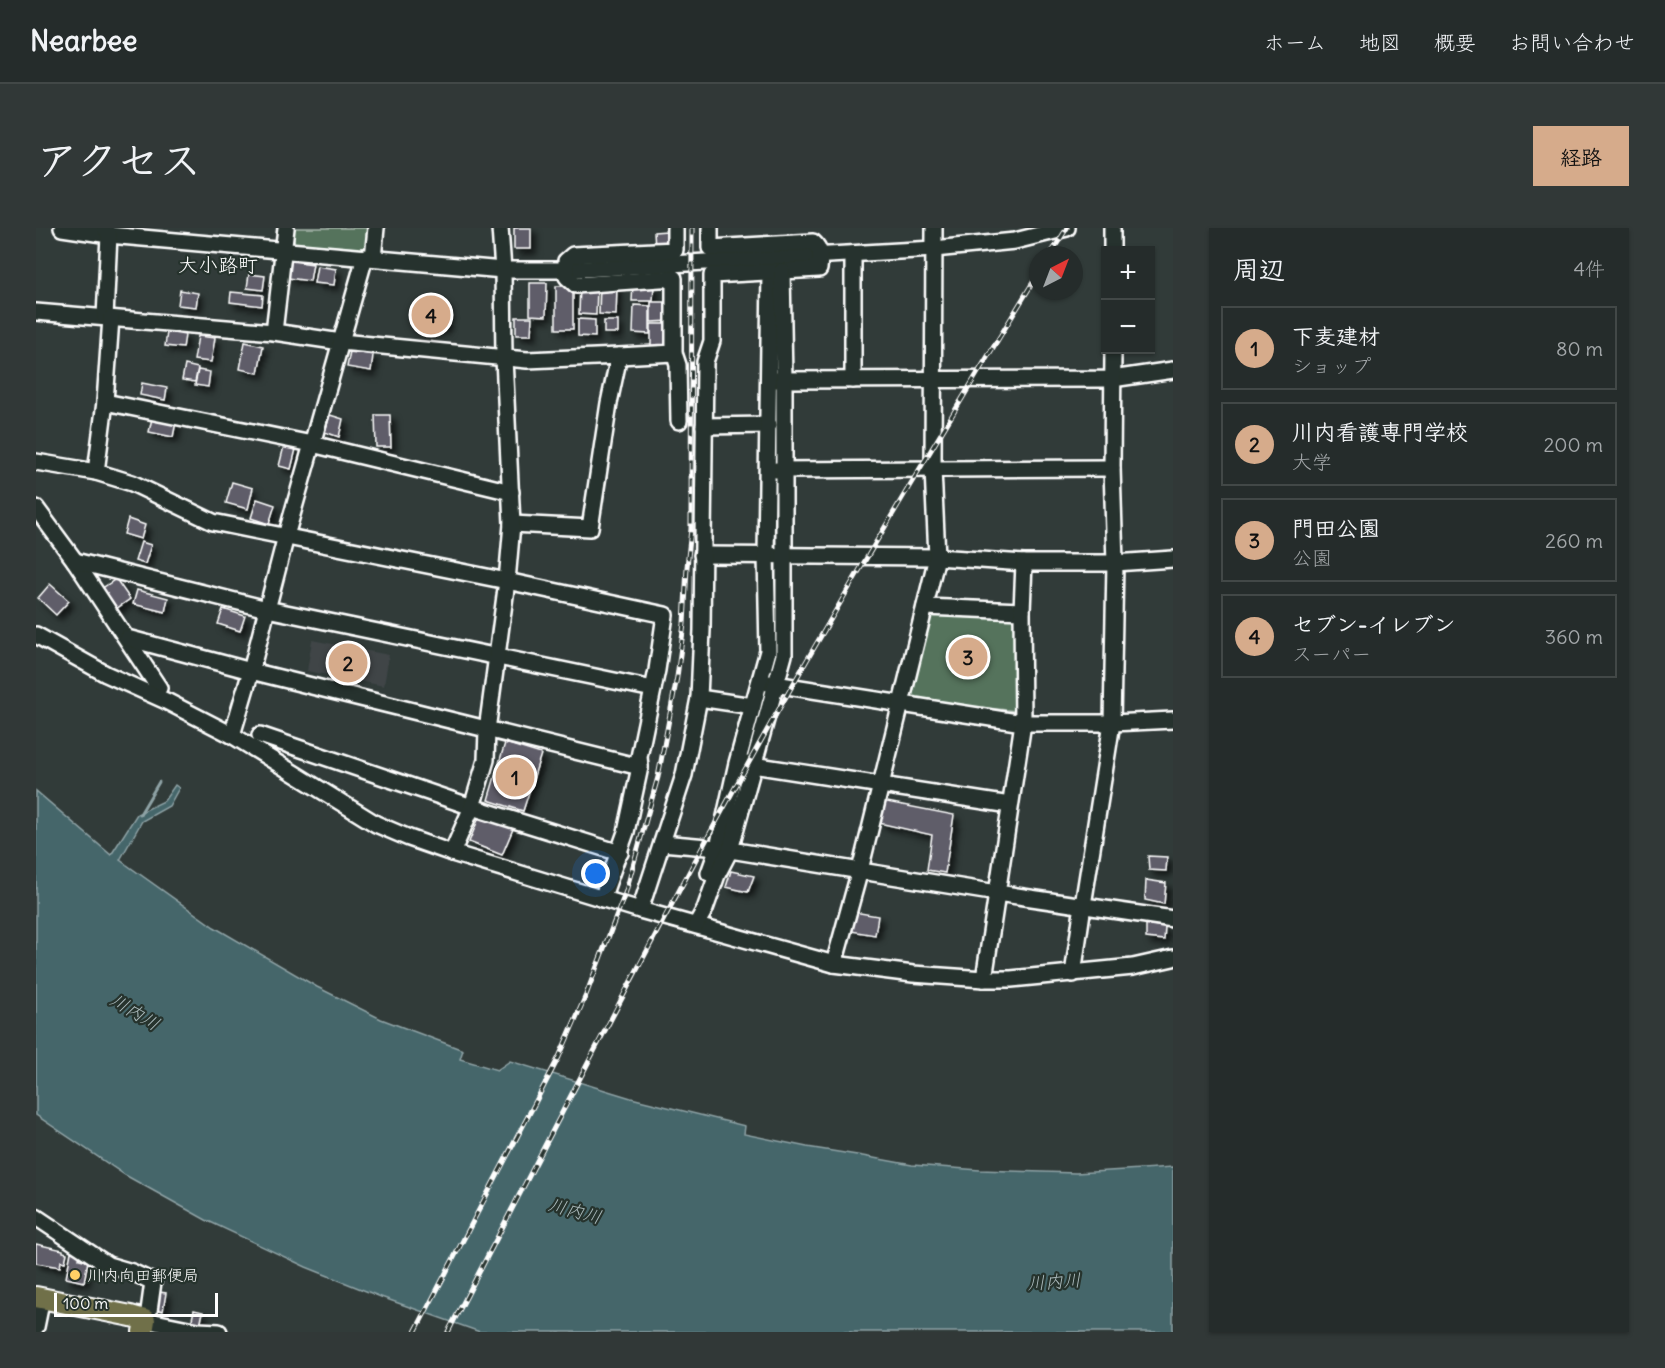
<!DOCTYPE html>
<html lang="ja">
<head>
<meta charset="utf-8">
<style>
	body { margin:0; font-family:Delius,"Klee One",sans-serif; background:#313837; color:#f1f3f6 }
	.controls { position:absolute; right:18px; top:18px; display:grid; overflow:hidden; border-radius:0px; box-shadow:0 2px 4px #0004 }
	.controls button { width:54px; height:54px; display:grid; place-items:center; padding:0; border:0; border-bottom:2px solid #424847; background:#252c2b; color:#f1f3f6; font:30px sans-serif }
	.compass { position:absolute; left:993px; top:18px; width:54px; height:54px; border-radius:50%; background:#252c2b; box-shadow:0 2px 4px #0004; rotate:42deg }
	.scale { position:absolute; left:18px; bottom:15px; width:164px; box-sizing:border-box; padding-left:6px; border:3px solid #fff; border-top:0; font-size:16px; line-height:21px; white-space:nowrap; color:#fff; -webkit-text-stroke:4px #26332d; paint-order:stroke }
	.you { position:absolute; left:560px; top:646px; width:21px; height:21px; margin:-15px; border:4px solid #fff; border-radius:50%; background:#1a73e8; box-shadow:0 0 0 9px #1a73e833 }
	.badge { display:grid; place-items:center; width:39px; height:39px; border-radius:50%; background:#d6ab8b; color:#111; font-size:20px; font-weight:700 }
	.pin { position:absolute; translate:-50% -50%; border:3px solid #fff; box-shadow:0 2px 6px #0006 }
	.list { margin:0; padding:0; list-style:none }
	h2 { display:flex; justify-content:space-between; align-items:center; height:78px; margin:0; padding:0 24px; font-size:26px }
	h2 small { font-size:20px; font-weight:400; color:#a3a7a9 }
	.list li { display:grid; grid-template-columns:39px 1fr auto; gap:18px; align-items:center; box-sizing:border-box; height:84px; margin:0 12px 12px; padding:0 12px; border:2px solid #424847; border-radius:0px }
	.list b { display:block; font-size:22px; white-space:nowrap }
	.list p { margin:0; font-size:20px; white-space:nowrap; color:#a3a7a9 }
	.list em { font-size:20px; font-style:normal; color:#a3a7a9 }
	.map { position:relative; flex:none; width:1137px; height:1104px; overflow:hidden; border-radius:0px }
	header { display:flex; align-items:center; gap:36px; box-sizing:border-box; height:84px; padding:0 30px; background:#252c2b; border-bottom:2px solid #424847 }
	header strong { font-size:28px }
	nav { display:flex; gap:33px; margin-inline-start:auto; font-size:21px }
	.intro { display:flex; align-items:center; justify-content:space-between; box-sizing:border-box; height:144px; padding:0 36px }
	h1 { margin:0; font-size:42px }
	.button { padding:15px 27px; border-radius:0px; background:#d6ab8b; color:#111; font-size:21px; font-weight:700 }
	main { display:flex; gap:36px; padding:0 36px }
	aside { flex:1; background:#252c2b; border-radius:0px; box-shadow:0 2px 4px #0004 }
	.map>svg:first-child { display:block }
	.built { fill:#3f4547 }
	.green { fill:#54735c; stroke:#aab9ae; stroke-width:1.5 }
	.water { fill:#45666b; stroke:#8fa3a6; stroke-width:1.5 }
	.lines { fill:none; stroke-linecap:round; stroke-linejoin:round }
	.stream { stroke:#8fa3a6; stroke-width:3 }
	.building { fill:#5f5d69; stroke:#fff; stroke-width:1.5; filter:url(#shadow) }
	.minor-casing { stroke:#fff; stroke-width:20 }
	.major-casing { stroke:#fff; stroke-width:24 }
	.minor { stroke:#26332d; stroke-width:15 }
	.major { stroke:#6f704a; stroke-width:20 }
	.rail-casing { stroke:#fff; stroke-width:5 }
	.rail { stroke:#26332d; stroke-width:3; stroke-dasharray:9; stroke-linecap:butt }
	.poi-dot { fill:#ffd166; stroke:#26332d; stroke-width:2 }
	.labels { text-anchor:middle; stroke-width:4.5; stroke-linejoin:round; paint-order:stroke }
	.poi-label { font-size:16px; fill:#fff; stroke:#26332d; text-anchor:start }
	.water-label { font-size:18px; font-style:italic; fill:#abbabc; stroke:#26332d }
	.quarter-label { font-size:20px; fill:#fff; stroke:#26332d }
</style>
</head>
<body>
<header>
<strong>Nearbee</strong>
<nav><a>ホーム</a><a>地図</a><a>概要</a><a>お問い合わせ</a></nav>
</header>
<div class="intro"><h1>アクセス</h1><a class="button">経路</a></div>
<main>
<div class="map">
<svg width="1137" height="1104" viewBox="0 0 1137 1104">
	<defs>
		<filter id="shadow"><feDropShadow dx="5" dy="5" stdDeviation="3" flood-color="#0009"/></filter>
	</defs>
	<rect width="100%" height="100%" fill="#313b39"/>
	<filter id="ink" filterUnits="userSpaceOnUse"><feTurbulence type="fractalNoise" baseFrequency=".0167" numOctaves="2"/><feDisplacementMap in="SourceGraphic" scale="12" xChannelSelector="R" yChannelSelector="G"/><feConvolveMatrix kernelMatrix="1 2 1 2 8 2 1 2 1" color-interpolation-filters="sRGB"/></filter>
	<g filter="url(#ink)">
		<path class="built" d="M276 412 353 427 348 458 271 443Z"/>
		<g class="green">
			<path d="M256 0H336L334 21 255 15Z"/>
			<path d="M894 384 980 386 981 483 872 472Z"/>
		</g>
		<path class="water" d="M139 557 143 560 133 578 106 593 84 632 178 699 281 759 345 791 427 822 424 831 461 842 474 833 595 870 709 898 708 906 771 919 821 927 876 937 944 942 1040 945 1137 939V1104H444L345 1069 270 1039 170 992 89 947 0 887V563L75 627 101 586 128 573Z"/>
		<g class="lines">
			<path class="stream" d="M104 586 123 554"/>
		</g>
		<g class="building">
			<rect x="478" y="0" width="17" height="21"/>
			<path d="M631 3 632 19H619L618 4Z"/>
			<path d="M255 33 277 36 274 53 252 50Z"/>
			<path d="M281 38 300 41 298 57 278 55Z"/>
			<path d="M213 46 229 48 227 62 211 60Z"/>
			<path d="M494 55H511L510 88 494 87Z"/>
			<path d="M597 56 618 57 617 73H596Z"/>
			<rect x="520" y="58" width="17" height="43"/>
			<path d="M544 58 561 59 560 87 543 86Z"/>
			<path d="M564 58 581 59 580 87 563 86Z"/>
			<path d="M144 62 162 65 160 79 142 77Z"/>
			<path d="M195 64 227 67 226 78 194 74Z"/>
			<path d="M615 74H635V93L615 94Z"/>
			<path d="M391 76 411 79 408 100 380 96 382 78 391 79Z"/>
			<path d="M598 77 614 78V106L597 105Z"/>
			<path d="M480 89H496L495 107H480Z"/>
			<path d="M542 91 559 92V109L542 108Z"/>
			<rect x="568" y="93" width="14" height="12"/>
			<rect x="615" y="96" width="20" height="23"/>
			<path d="M131 104 149 107 147 120 129 118Z"/>
			<path d="M162 108 179 110 175 134 158 132Z"/>
			<path d="M209 114 227 118 222 145 204 141Z"/>
			<path d="M314 123 337 127 335 143 311 139Z"/>
			<path d="M149 137 162 140 159 154 146 152Z"/>
			<path d="M162 142 174 144 172 159 159 157Z"/>
			<path d="M106 155 131 160 129 172 104 167Z"/>
			<path d="M294 187 307 191 303 209 289 204Z"/>
			<path d="M339 187H354L355 219H340Z"/>
			<path d="M116 190 140 194 137 209 113 204Z"/>
			<path d="M248 218 260 221 255 241 243 238Z"/>
			<path d="M196 254 217 260 212 281 190 275Z"/>
			<path d="M221 271 239 277 233 296 215 290Z"/>
			<path d="M92 291 109 297 105 311 88 306Z"/>
			<path d="M105 314 115 317 109 336 99 333Z"/>
			<path d="M80 351 94 371 77 383 62 363Z"/>
			<path d="M14 356 33 373 20 387 2 370Z"/>
			<path d="M101 362 132 370 129 384 97 376Z"/>
			<path d="M187 381 209 388 204 403 182 396Z"/>
			<path d="M469 515 505 526 487 583 452 572Z"/>
			<path d="M846 573 918 587 909 645 891 642 896 607 843 595Z"/>
			<path d="M444 587 477 601 466 627 433 614Z"/>
			<path d="M1112 628 1131 629 1130 643 1113 642Z"/>
			<path d="M695 643 718 648 712 664 690 659Z"/>
			<path d="M1110 652 1130 655 1128 676 1109 672Z"/>
			<path d="M818 684 842 688 839 707 815 703Z"/>
			<path d="M1110 696 1129 699 1128 712 1110 710Z"/>
			<path d="M0 1016 27 1022V1024L31 1025 29 1034 25 1033 24 1039 0 1035Z"/>
			<path d="M35 1024 44 1026 43 1031 52 1033 48 1054 30 1050Z"/>
			<path d="M123 1064 130 1065 127 1083 120 1081Z"/>
			<path d="M158 1082 167 1084 164 1098 155 1096Z"/>
		</g>
		<g class="lines">
			<g class="minor-casing">
				<g id="minor">
					<path d="M26 0 73 7 467 42H530L898 21 979 13 1031 0"/>
					<path d="M1076 0V22"/>
					<path d="M337 30 340 0"/>
					<path d="M0 84 238 104 305 114 491 132 583 128 573 175 554 300 476 296"/>
					<path d="M69 89 73 7 69 0"/>
					<path d="M238 104 250 0"/>
					<path d="M638 125 642 137 643 193"/>
					<path d="M583 128 638 125V50L540 57 531 49 530 33 537 27 639 22V0"/>
					<path d="M739 152 1076 151 1137 142"/>
					<path d="M817 152V26"/>
					<path d="M69 174 276 216 475 264"/>
					<path d="M668 198 733 197"/>
					<path d="M0 234 60 244 96 255 177 294 471 353 629 387 621 442 603 529 604 539 590 604 566 671"/>
					<path d="M740 242 1076 240"/>
					<path d="M60 244 69 174 75 90"/>
					<path d="M0 280 39 333 123 460"/>
					<path d="M666 327 901 329 988 335H1079L1137 331"/>
					<path d="M39 333 231 381 617 461"/>
					<path d="M889 379 986 383"/>
					<path d="M0 407 70 446 130 473 196 507 340 596 373 610 416 625 604 682 798 736 877 746 948 751H975L1097 739 1137 730"/>
					<path d="M91 410 215 443 604 539"/>
					<path d="M732 455 987 495H1076L1137 492"/>
					<path d="M663 470 717 478"/>
					<path d="M196 507 215 443 250 308 329 29"/>
					<path d="M224 507 436 579 584 625"/>
					<path d="M710 536 974 577"/>
					<path d="M626 615 682 620 961 665 1137 691"/>
					<path d="M416 625 436 579 450 532 451 502 471 353 476 296 468 130 467 42 464 0"/>
					<path d="M673 645 682 620 701 535 732 423 730 327 734 44"/>
					<path d="M604 682 648 547 663 470 666 402 669 134 676 113V47L783 41C784 30 786 22 777 14L674 20V0"/>
					<path d="M660 697 669 681 681 647 694 622 748 427V152L746 43"/>
					<path d="M798 736 824 642 901 329 897 241 898 0"/>
					<path d="M1037 746 1047 677 1076 495 1079 335 1076 240 1077 122"/>
					<path d="M948 751 987 495 986 383 988 335"/>
					<path d="M0 989 72 1037 96 1044 117 1054 113 1083 109 1092 162 1103 183 1104"/>
					<path d="M0 1099 6 1070"/>
				</g>
			</g>
			<g class="major-casing">
				<path id="major" d="M0 1069 95 1088 109 1092 107 1104"/>
			</g>
			<use href="#minor" class="minor"/>
			<use href="#major" class="major"/>
			<g class="rail-casing">
				<g id="rail">
					<path d="M1014 27 1031 0"/>
					<path d="M379 1104 523 829 550 767 590 663 622 549 641 449 648 396 651 339 655 301 656 0"/>
					<path d="M412 1104C506 924 598 743 696 565 793 389 897 218 1002 46"/>
				</g>
			</g>
			<use href="#rail" class="rail"/>
		</g>
	</g>
	<circle class="poi-dot" cx="39" cy="1047" r="6"/>
	<g class="labels">
		<g class="poi-label">
			<text x="51" y="1053">川内向田郵便局</text>
		</g>
		<g class="water-label">
			<text transform="translate(99 784) rotate(31)" y="6">川内川</text>
			<text transform="translate(539 983) rotate(15)" y="6">川内川</text>
			<text transform="translate(1018 1054) rotate(-4)" y="6">川内川</text>
		</g>
		<g class="quarter-label">
			<text x="182" y="44">大小路町</text>
		</g>
	</g>
</svg>
<div class="controls">
<button>+</button>
<button>−</button>
</div>
<svg class="compass" viewBox="-18 -18 36 36"><path d="M0-13l5 13h-10z" fill="#e53935"/><path d="M0 13l5-13h-10z" fill="#a3a7a9"/></svg>
<div class="scale">100 m</div>
<div class="you"></div>
<div class="pin badge" style="left:479px;top:549px">1</div>
<div class="pin badge" style="left:312px;top:435px">2</div>
<div class="pin badge" style="left:932px;top:429px">3</div>
<div class="pin badge" style="left:395px;top:87px">4</div>
</div>
<aside>
<h2>周辺<small>4件</small></h2>
<ul class="list">
<li><span class="badge">1</span><div><b>下麦建材</b><p>ショップ</p></div><em>80 m</em></li>
<li><span class="badge">2</span><div><b>川内看護専門学校</b><p>大学</p></div><em>200 m</em></li>
<li><span class="badge">3</span><div><b>門田公園</b><p>公園</p></div><em>260 m</em></li>
<li><span class="badge">4</span><div><b>セブン-イレブン</b><p>スーパー</p></div><em>360 m</em></li>
</ul>
</aside>
</main>
</body>
</html>
